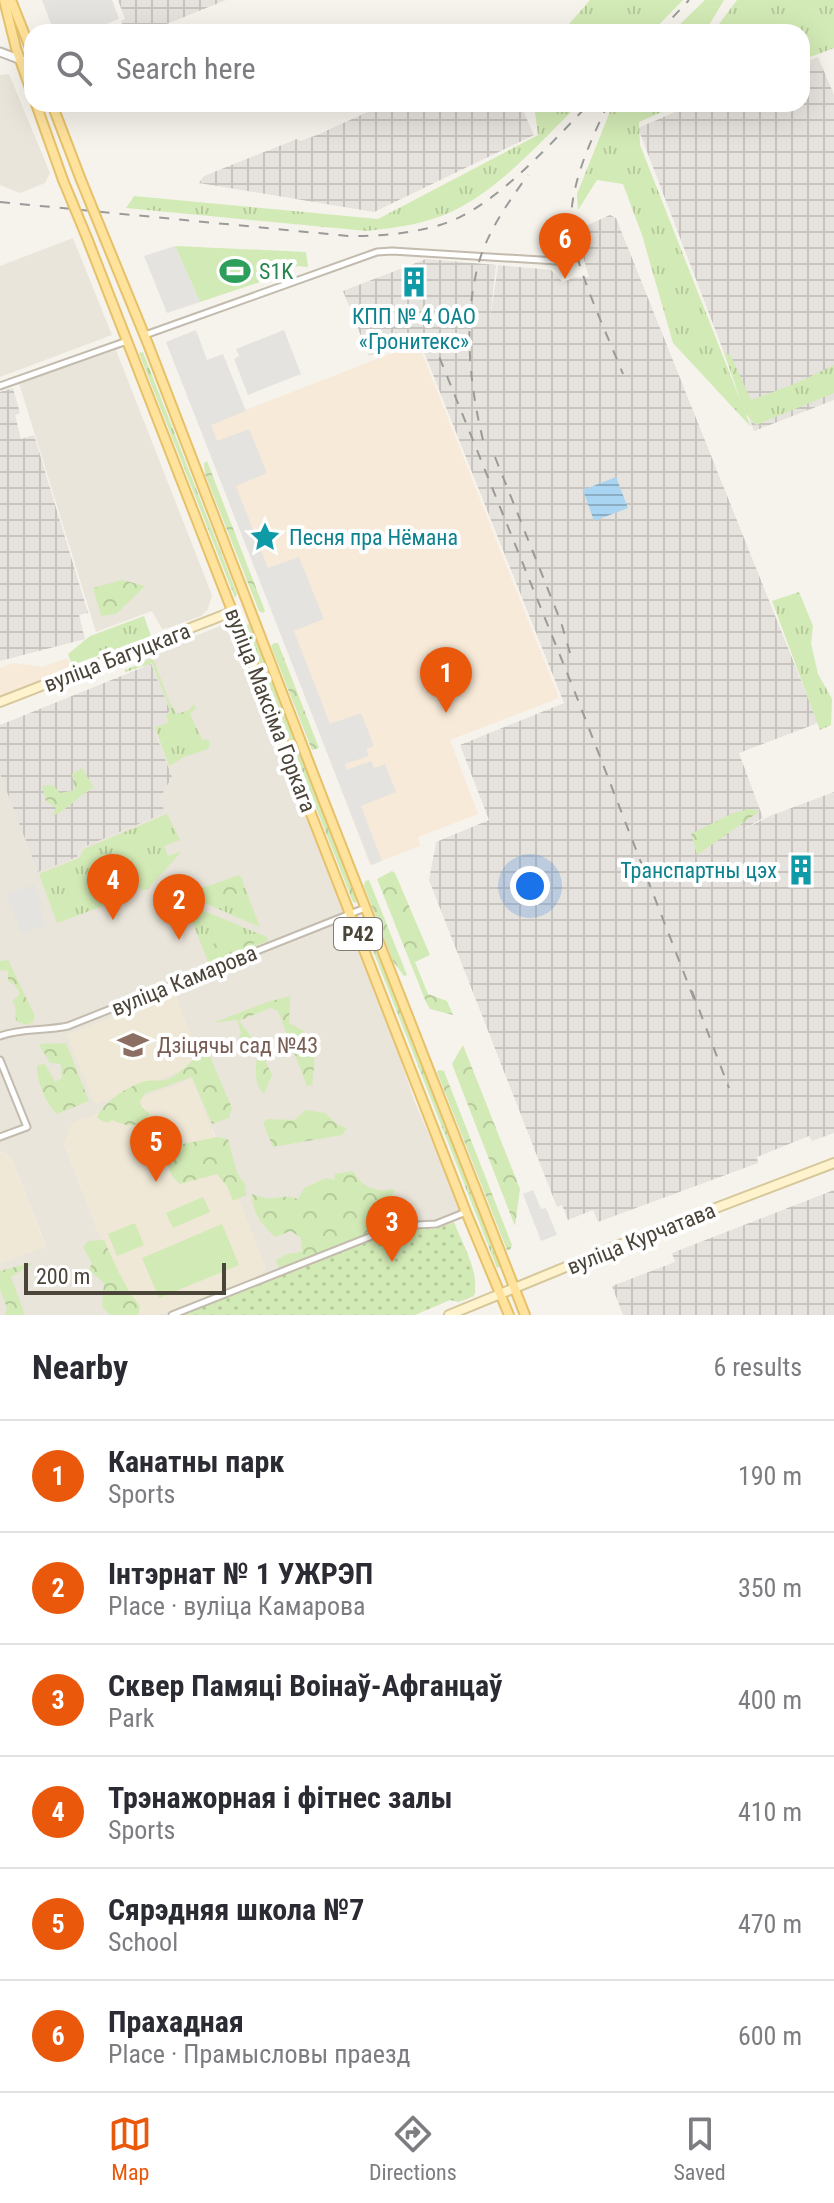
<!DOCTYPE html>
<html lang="en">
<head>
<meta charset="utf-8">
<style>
	body { margin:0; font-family:"Roboto Condensed",sans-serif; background:#f7f7f7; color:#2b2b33 }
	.scale { position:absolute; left:24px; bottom:20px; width:202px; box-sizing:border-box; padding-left:8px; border:4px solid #4b4439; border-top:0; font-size:22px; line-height:28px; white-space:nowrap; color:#4b4439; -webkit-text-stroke:6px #fff; paint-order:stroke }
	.you { position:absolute; left:530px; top:886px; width:28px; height:28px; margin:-20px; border:6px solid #fff; border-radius:50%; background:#1a73e8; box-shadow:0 0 0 12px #1a73e833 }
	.badge { display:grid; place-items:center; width:52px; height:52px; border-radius:50%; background:#ea580c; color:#fff; font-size:26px; font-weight:700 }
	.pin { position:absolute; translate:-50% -66px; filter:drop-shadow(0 2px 4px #0008) }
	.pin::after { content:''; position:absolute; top:42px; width:28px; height:24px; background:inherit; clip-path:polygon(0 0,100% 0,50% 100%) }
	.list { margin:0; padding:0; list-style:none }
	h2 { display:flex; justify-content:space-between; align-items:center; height:104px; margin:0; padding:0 32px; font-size:34px }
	h2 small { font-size:26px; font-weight:400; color:#7c7c81 }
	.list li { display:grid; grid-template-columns:52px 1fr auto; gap:24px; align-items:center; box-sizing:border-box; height:112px; padding:0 32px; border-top:2px solid #e1e1e2 }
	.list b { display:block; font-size:30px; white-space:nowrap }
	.list p { margin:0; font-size:26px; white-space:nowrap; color:#7c7c81 }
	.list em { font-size:26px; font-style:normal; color:#7c7c81 }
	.icon { flex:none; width:44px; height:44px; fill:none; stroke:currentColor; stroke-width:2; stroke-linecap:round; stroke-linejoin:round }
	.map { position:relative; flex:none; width:834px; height:1315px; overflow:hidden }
	.search { position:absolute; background:#fff; box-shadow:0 8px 32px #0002; left:24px; right:24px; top:24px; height:88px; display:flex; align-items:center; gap:20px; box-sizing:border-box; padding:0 28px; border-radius:24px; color:#7c7c81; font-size:30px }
	.sheet { height:776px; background:#fff }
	nav { display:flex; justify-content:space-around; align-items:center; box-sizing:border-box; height:112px; border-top:2px solid #e1e1e2; background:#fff; font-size:22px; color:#7c7c81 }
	nav a { display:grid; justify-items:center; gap:4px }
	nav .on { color:#ea580c }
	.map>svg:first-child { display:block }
	.residential { fill:#eae5da }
	.commercial { fill:#f7ead8 }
	.industrial { fill:url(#industrial-grid) }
	.education { fill:#efe8d6 }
	.grass { fill:url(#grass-tufts) }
	.forest { fill:url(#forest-crowns) }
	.park { fill:url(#park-dots) }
	.pitch { fill:#d2eab5 }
	.parking { fill:#e5e3e0 }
	.water { fill:url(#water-rules) }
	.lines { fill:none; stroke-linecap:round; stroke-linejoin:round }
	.minor-casing { stroke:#c2bbae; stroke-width:9 }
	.tertiary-casing { stroke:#c2bbae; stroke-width:11 }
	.secondary-casing { stroke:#d6c79b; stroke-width:12 }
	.primary-casing { stroke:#e6c16a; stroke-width:12 }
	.minor { stroke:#fff; stroke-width:5 }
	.tertiary { stroke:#fff; stroke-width:7 }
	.secondary { stroke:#fff3cd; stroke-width:8 }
	.primary { stroke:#ffe39c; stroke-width:8 }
	.rail { stroke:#9a9a9a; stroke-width:2; stroke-dasharray:10 10; stroke-linecap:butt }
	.primary-bridge-casing { stroke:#e6c16a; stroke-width:12; stroke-linecap:butt }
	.primary-bridge { stroke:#ffe39c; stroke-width:8 }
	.labels { text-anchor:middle; stroke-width:8; stroke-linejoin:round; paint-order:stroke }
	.shield { fill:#fff; stroke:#817c74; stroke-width:2 }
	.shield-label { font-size:20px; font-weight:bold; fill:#4b4439 }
	.leisure-label { font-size:22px; fill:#27864d; stroke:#fff; text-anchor:start }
	.culture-label { font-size:22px; fill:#0d838f; stroke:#fff }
	.street-label { font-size:22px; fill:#4b4439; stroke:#fff }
	.education-label { font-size:22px; fill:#785e54; stroke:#fff; text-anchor:start }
</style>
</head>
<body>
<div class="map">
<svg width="834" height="1315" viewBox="0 0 834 1315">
	<defs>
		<pattern id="industrial-grid" width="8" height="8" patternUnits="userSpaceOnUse" patternTransform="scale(2)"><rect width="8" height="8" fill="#e6e2dd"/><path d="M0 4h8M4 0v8" fill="none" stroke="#c7c3be"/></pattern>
		<pattern id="grass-tufts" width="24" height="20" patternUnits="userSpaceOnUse" patternTransform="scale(2)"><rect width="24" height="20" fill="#d2eab5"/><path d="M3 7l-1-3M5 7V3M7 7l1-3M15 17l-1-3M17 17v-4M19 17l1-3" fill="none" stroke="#b6ca9c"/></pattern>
		<pattern id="forest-crowns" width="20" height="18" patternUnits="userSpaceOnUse" patternTransform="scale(2)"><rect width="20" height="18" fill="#d2eab5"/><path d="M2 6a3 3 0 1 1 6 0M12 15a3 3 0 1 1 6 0" fill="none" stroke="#b6ca9c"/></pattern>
		<pattern id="park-dots" width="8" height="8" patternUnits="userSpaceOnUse" patternTransform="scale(2)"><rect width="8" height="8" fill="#d2eab5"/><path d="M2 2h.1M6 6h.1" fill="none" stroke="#b6ca9c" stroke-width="1.8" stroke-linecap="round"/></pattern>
		<pattern id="water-rules" width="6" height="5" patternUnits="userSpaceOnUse" patternTransform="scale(2)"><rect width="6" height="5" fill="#a9d4f2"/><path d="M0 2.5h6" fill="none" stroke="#8caec5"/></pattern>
	</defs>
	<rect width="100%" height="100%" fill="#f6f3ec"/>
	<g class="residential">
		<path d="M9 74 50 173 45 183 20 193 0 185V75Z"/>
		<path d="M73 238 112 335 0 377V266Z"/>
		<path d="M116 350 212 595 208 609 201 616 168 628 162 629 152 611 96 632 19 383Z"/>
		<path d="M223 625 234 632 243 667 265 722 275 738 390 1028 414 1100 462 1211 436 1221 398 1224 165 1315H158L262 1275 222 1151 212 1129 64 1144 131 1315H0V1263L46 1246 11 1157 0 1151V774L39 872 79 849 165 813 160 798 172 777 153 727 151 664 144 668 141 657Z"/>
	</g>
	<g class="commercial">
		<path d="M418 343 559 698 450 740 478 814 418 837 420 846 370 865 202 427Z"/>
		<path d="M67 658 71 668 0 696V668L13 663 43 667Z"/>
	</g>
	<g class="industrial">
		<path d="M118 0H226L147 32H125L121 21 125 19Z"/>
		<path d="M818 57 834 95V400L754 431 638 128 694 104H802V63Z"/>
		<path d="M385 104H520L534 135 374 212 199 183 204 176 297 139 300 141 317 135Z"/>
		<path d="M610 215 616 218 818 723 739 753 763 818 739 832 770 816 834 792V1133L812 1141 809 1136 757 1157 758 1163 598 1222 593 1210 568 1220 562 1205 557 1207 429 880 436 842 489 820 460 745 564 703 418 337 369 356 343 291 426 259 496 265 490 320 498 265 551 270 563 282 575 277H589L578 239 579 229Z"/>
		<path d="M13 388 20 413 15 415 21 439 34 435 88 613 79 615 85 639 0 661V392Z"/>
		<path d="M151 664 170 711 165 715 167 723 153 727 172 777 160 798 165 813 79 849 77 857 38 872 0 774V725Z"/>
		<path d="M834 1190V1315H623L612 1286 675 1262 672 1253Z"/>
	</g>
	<g class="education">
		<path d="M174 992 199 1055 197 1064 95 1105 67 1035Z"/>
		<path d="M192 1079 266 1268 262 1275 158 1315H131L64 1144 72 1123Z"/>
		<path d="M0 1151 11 1157 46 1247 0 1263Z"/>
	</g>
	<g class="grass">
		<path d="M590 0H683L652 32H562Z"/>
		<path d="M705 0H724L705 32H672Z"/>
		<path d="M737 0H834V48L802 60V32H713Z"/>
		<path d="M534 104H579C540 142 501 188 451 212 425 224 395 228 367 231L126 208 134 196 378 219 538 135Z"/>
		<path d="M613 104H680L639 122 640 145 741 402 724 352 731 356 751 400 797 383 834 365V393L756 425 746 414 751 427 673 343 642 235 623 184 597 180 578 210 577 194Z"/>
		<path d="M143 352 237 594 235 598 139 353Z"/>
		<path d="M799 592 813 626 811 643 818 674 832 699 831 725 820 730 772 601Z"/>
		<path d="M144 616 151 636 72 665 68 654 90 636Z"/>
		<path d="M249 624 357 900 356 903 353 902 245 626Z"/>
		<path d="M153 658 169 701 177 714 189 710 194 704 196 708 190 714 202 740 208 739 210 744 208 749 184 757 169 766 155 727 168 723 166 715 171 712 152 663 126 672 125 670Z"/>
		<path d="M167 814 180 840 164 846 168 856 182 851 149 888 142 891 140 888 124 894 125 898 57 923 39 874 79 858 84 849Z"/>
		<path d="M240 875 260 927 193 898V891Z"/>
		<path d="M185 903 267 937 268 941 209 964Z"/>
		<path d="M369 928 502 1266 497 1268 365 930Z"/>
	</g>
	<g class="forest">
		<path d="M207 461 265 611 263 613 259 611 205 474 204 463Z"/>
		<path d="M122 580 145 586 116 614 101 616 93 588Z"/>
		<path d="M274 643H278L319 748 312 750 271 646Z"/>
		<path d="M82 768 94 788C78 795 69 810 52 816L56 808 46 801 42 786 53 785 60 793 75 790 72 774Z"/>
		<path d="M749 809 760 811 697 855 691 834 731 814Z"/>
		<path d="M392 871 395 873 430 955 415 962 428 994 447 1001 453 1015 430 1009 426 1002 377 879Z"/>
		<path d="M236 876 243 879 238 893 219 900 216 904 194 898 196 892Z"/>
		<path d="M369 880 407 975 404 976 393 961 364 886 365 881Z"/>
		<path d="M237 934 251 935 259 941 209 960 206 947Z"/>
		<path d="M8 960 35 1016 33 1022 27 1025 16 1021 15 1005 12 1001 20 994 15 985 8 981V971L0 970V961Z"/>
		<path d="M290 996 289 1023 304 1031 295 1040 299 1048 314 1057C316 1066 311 1075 313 1085L307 1086 278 1011 270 1008 239 1021 258 1045 272 1075 264 1094C254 1084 255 1070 257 1057L239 1038 241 1033 237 1020 212 1023 267 1002Z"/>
		<path d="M66 1043 89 1101 57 1114C46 1105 36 1079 37 1065L45 1064 55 1082 62 1078 61 1064 50 1063 39 1044Z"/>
		<path d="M463 1045 520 1189 515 1226 452 1064Z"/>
		<path d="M202 1049 208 1052 232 1108 229 1118 212 1124 192 1077 144 1094 140 1102 143 1109 150 1114C137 1129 129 1127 112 1120L107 1123 97 1118C103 1102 126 1088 142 1082 150 1079 160 1082 168 1079 181 1073 194 1060 202 1049Z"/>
		<path d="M439 1070 444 1071 512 1245 510 1250H507L437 1072Z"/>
		<path d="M306 1110 325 1113 338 1125 347 1128 342 1135 273 1147 263 1123 267 1119 294 1120Z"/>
		<path d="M217 1137 228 1139 237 1173 245 1184 246 1195 233 1201 227 1186 217 1174 180 1184 172 1176 165 1158 183 1144Z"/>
		<path d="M353 1171C359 1185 377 1194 392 1189L395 1191 389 1199 395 1213 392 1226 279 1268 276 1260 287 1254 302 1252 301 1238 291 1231 275 1237C262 1225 252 1213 252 1194 274 1204 278 1192 298 1199L304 1188 326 1178 334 1180 335 1174Z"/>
		<path d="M104 1240C115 1264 124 1287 140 1306L138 1315H110L102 1306 104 1283 89 1270 92 1263 83 1247 88 1241Z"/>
		<path d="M35 1262 11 1277 25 1315H5L7 1308 0 1289V1271Z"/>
	</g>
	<path class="park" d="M454 1222C462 1244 480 1271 474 1296L459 1302 450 1300 415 1315H178L395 1230 435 1229Z"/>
	<g class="pitch">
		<path d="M175 246 306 252 308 267 298 266 271 275 269 279 200 302Z"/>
		<path d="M203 1197 210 1212 173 1228 166 1213Z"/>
		<path d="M135 1223 144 1245 117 1256 108 1234Z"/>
		<path d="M222 1224 239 1265 159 1298 142 1258Z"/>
	</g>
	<g class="parking">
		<path d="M42 0H112L119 19 86 32H54Z"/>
		<path d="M175 246 200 302 167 313 144 256Z"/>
		<path d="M196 330 207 360 223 354 246 411 211 425 217 441 249 429 267 473 236 486 268 568 299 557 324 619 294 631 330 724 361 713 374 746 366 749 369 756 345 764 347 770 371 761 374 768 385 764 396 792 361 806 382 861 371 865 166 342Z"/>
		<path d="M284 330 301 374 248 395 234 359 239 356 236 349Z"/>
		<path d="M34 884 43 906 39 908 46 925 22 934 6 895Z"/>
		<path d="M533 1190 541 1209 546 1208 557 1235 541 1241 523 1194Z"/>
	</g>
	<path class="water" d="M616 477 628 508 594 521 583 490Z"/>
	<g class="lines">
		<g class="minor-casing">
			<g id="minor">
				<path d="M145 335 377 252 392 251 557 261"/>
				<path d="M0 386 127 341"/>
				<path d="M0 1036C21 1028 45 1031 68 1026L365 908"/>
				<path d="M0 1060 27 1127 0 1137"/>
				<path d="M172 1315 397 1226 436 1224 466 1212"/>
			</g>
		</g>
		<g class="tertiary-casing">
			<path id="tertiary" d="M0 52 32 64"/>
		</g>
		<g class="secondary-casing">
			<g id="secondary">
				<path d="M0 702 234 611"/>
				<path d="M449 1315 629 1241 834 1163"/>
			</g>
		</g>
		<g class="primary-casing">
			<g id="primary">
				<path d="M4 0 16 48 32 94"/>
				<path d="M11 0 32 53"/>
				<path d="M36 104 63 180"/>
				<path d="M52 104 81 180"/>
				<path d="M87 238 466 1212 509 1315"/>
				<path d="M105 239 148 344 321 794 525 1315"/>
			</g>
		</g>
		<use href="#minor" class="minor"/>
		<use href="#tertiary" class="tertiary"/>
		<use href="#secondary" class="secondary"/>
		<use href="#primary" class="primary"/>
		<g class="rail">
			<path d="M659 32 689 0"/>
			<path d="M608 104C591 140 571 182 571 222 571 259 608 336 623 374"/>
			<path d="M0 202 348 236C379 236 410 234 440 225 494 209 550 144 589 104"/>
			<path d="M432 339 576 695 694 999"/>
			<path d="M483 440C469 383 463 319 479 262 488 231 509 201 528 175"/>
			<path d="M495 457 561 622 570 653"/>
			<path d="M692 991 729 1088"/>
		</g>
		<g class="primary-bridge-casing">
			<g id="primary-bridge">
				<path d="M63 180 87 238"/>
				<path d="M81 180 105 239"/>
			</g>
		</g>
		<use href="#primary-bridge" class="primary-bridge"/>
	</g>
	<defs>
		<g id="stadium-bare" transform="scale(2.4)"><path d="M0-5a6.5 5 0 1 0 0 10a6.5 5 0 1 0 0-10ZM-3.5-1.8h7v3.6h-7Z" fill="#2e9e5b" stroke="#fff" stroke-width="2.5" paint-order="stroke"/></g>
		<g id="building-bare" transform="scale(2.4)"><path d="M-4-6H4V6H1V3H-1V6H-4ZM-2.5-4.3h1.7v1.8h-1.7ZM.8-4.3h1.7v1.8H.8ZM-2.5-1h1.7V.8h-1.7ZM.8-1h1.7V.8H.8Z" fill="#0f9aa8" stroke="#fff" stroke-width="2.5" paint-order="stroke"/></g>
		<g id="sight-bare" transform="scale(2.4)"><path d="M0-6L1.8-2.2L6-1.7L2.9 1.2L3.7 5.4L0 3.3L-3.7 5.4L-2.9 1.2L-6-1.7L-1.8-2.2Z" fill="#0f9aa8" stroke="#fff" stroke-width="2.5" paint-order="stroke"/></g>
		<g id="school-bare" transform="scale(2.4)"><path d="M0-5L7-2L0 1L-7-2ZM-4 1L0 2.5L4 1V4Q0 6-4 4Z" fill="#8d6e63" stroke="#fff" stroke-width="2.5" paint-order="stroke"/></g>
	</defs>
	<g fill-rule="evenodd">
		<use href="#stadium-bare" x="235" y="271"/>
		<use href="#building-bare" x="414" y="282"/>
		<use href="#sight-bare" x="265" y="537"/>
		<use href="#building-bare" x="801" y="870"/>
		<use href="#school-bare" x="133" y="1045"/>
	</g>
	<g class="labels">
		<rect class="shield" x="334" y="918" width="48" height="32" rx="6"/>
		<g class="shield-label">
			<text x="358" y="941">Р42</text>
		</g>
		<g class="leisure-label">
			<text x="259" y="279">S1K</text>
		</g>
		<g class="culture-label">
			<text x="414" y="324">КПП № 4 ОАО<tspan x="414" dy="25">«Гронитекс»</tspan></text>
			<text x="289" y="545" text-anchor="start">Песня пра Нёмана</text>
			<text x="777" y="878" text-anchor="end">Транспартны цэх</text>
		</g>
		<g class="street-label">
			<text transform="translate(117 657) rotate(-21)" y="8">вуліца Багуцкага</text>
			<text transform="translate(271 710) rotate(69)" y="8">вуліца Максіма Горкага</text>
			<text transform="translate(184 980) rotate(-22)" y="8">вуліца Камарова</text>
			<text transform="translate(641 1238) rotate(-22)" y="8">вуліца Курчатава</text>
		</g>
		<g class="education-label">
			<text x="157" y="1053">Дзіцячы сад №43</text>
		</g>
	</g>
</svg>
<div class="scale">200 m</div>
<div class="you"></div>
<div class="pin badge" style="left:446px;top:713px">1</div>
<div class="pin badge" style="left:179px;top:940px">2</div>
<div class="pin badge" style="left:392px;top:1262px">3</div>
<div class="pin badge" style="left:113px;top:920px">4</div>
<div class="pin badge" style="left:156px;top:1182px">5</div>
<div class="pin badge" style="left:565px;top:279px">6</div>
<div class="search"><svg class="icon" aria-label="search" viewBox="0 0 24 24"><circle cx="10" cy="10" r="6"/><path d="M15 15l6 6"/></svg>Search here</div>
</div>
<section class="sheet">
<h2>Nearby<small>6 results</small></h2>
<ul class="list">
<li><span class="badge">1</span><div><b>Канатны парк</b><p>Sports</p></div><em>190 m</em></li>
<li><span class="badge">2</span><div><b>Інтэрнат № 1 УЖРЭП</b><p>Place · вуліца Камарова</p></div><em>350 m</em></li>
<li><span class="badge">3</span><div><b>Сквер Памяці Воінаў-Афганцаў</b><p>Park</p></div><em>400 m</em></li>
<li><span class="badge">4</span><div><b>Трэнажорная і фітнес залы</b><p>Sports</p></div><em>410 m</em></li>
<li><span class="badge">5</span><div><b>Сярэдняя школа №7</b><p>School</p></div><em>470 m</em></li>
<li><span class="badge">6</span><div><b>Прахадная</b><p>Place · Прамысловы праезд</p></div><em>600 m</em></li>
</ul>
</section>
<nav>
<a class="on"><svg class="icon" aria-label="map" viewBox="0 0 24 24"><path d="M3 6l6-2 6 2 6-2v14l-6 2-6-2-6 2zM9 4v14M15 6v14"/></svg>Map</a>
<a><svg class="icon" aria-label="directions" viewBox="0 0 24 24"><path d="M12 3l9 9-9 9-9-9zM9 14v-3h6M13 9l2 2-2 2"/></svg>Directions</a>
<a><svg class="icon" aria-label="saved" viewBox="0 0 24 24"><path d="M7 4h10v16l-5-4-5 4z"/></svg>Saved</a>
</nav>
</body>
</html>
